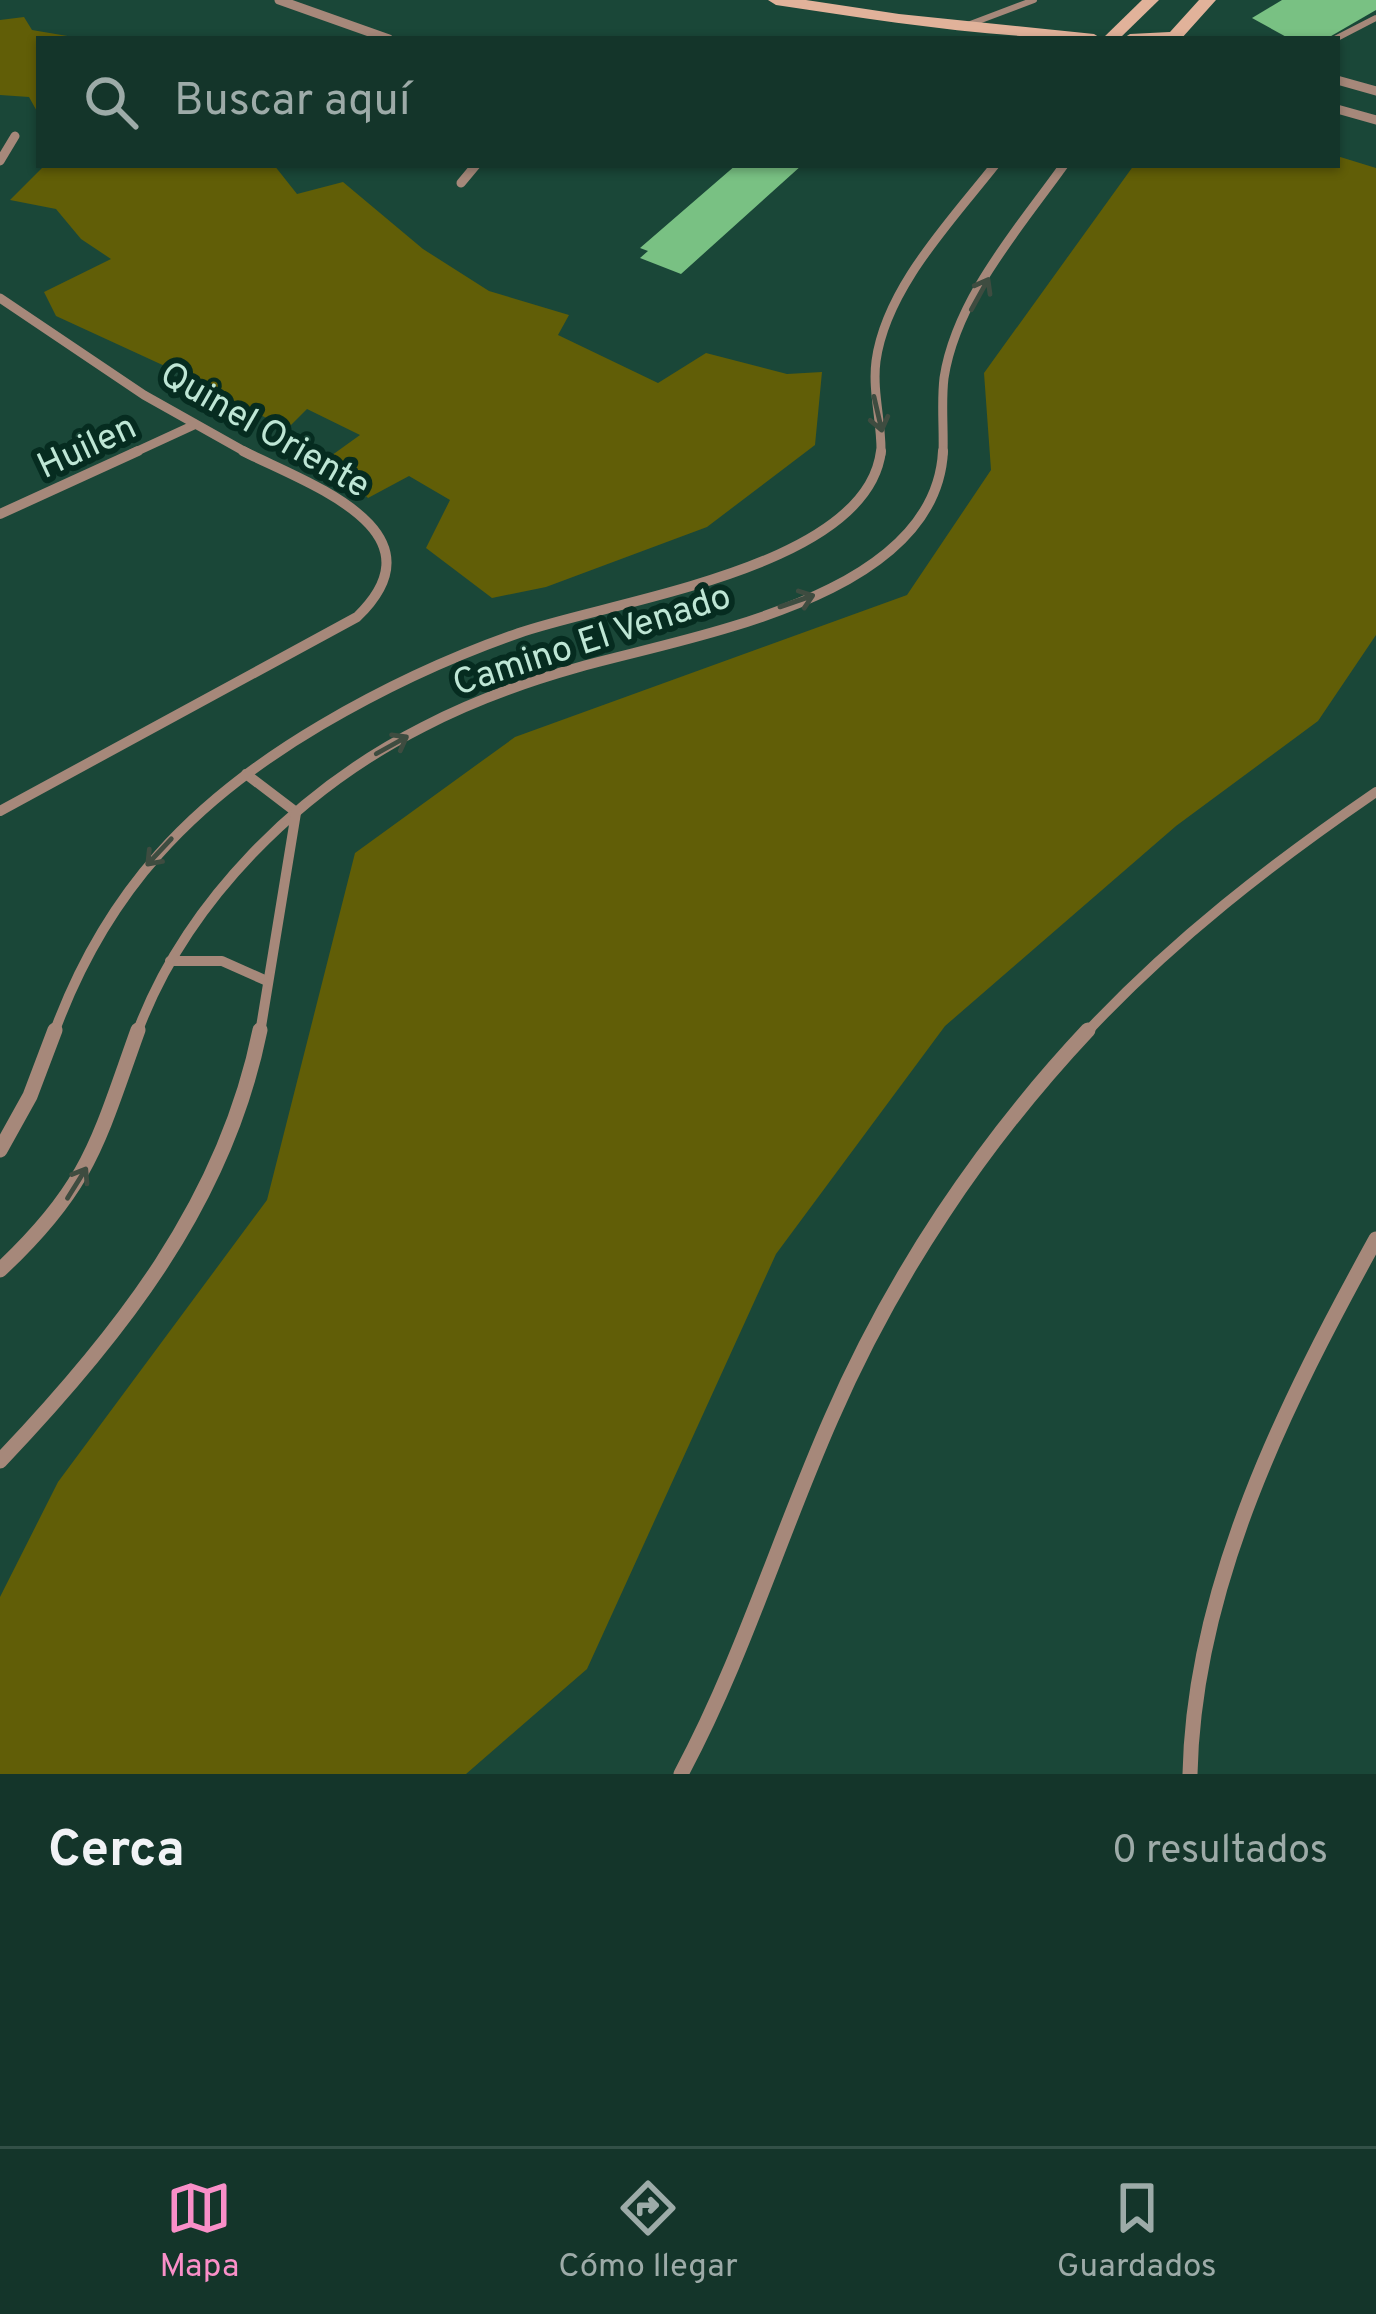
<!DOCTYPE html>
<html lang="es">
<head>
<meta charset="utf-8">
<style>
	body { margin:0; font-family:Overpass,sans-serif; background:#214036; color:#f1f3f6 }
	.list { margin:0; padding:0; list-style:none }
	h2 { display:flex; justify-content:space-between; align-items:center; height:156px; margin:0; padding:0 48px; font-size:51px }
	h2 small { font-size:39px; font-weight:400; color:#9daba8 }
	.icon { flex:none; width:66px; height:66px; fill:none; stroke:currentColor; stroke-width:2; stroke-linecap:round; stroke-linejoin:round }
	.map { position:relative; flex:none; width:1376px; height:1774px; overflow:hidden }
	.search { position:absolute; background:#14352a; box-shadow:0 3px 9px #0004; left:36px; right:36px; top:36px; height:132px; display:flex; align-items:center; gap:30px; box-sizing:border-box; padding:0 42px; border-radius:0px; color:#9daba8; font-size:45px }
	.sheet { height:372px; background:#14352a }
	nav { display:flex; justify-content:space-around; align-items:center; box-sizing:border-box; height:168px; border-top:3px solid #335047; background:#14352a; font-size:33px; color:#9daba8 }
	nav a { display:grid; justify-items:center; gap:6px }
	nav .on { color:#f98fc8 }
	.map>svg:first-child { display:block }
	.green { fill:#615e07 }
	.building { fill:#79c183 }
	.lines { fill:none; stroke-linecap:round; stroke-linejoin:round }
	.lane { stroke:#a6887a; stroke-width:6 }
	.street-far2 { stroke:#a6887a; stroke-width:9 }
	.street-far1 { stroke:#a6887a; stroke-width:10 }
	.street { stroke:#a6887a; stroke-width:15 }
	.secondary { fill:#e1b29a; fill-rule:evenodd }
	.oneway { stroke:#3e4c40 }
	.labels { text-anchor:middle; stroke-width:12; stroke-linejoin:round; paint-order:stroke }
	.street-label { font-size:36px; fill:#bee6d5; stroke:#062c20 }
</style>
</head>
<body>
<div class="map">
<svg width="1376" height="1774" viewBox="0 0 1376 1774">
	<rect width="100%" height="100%" fill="#1a4738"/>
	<g class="green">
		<path d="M24 17 32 30 85 39H39V115L29 97 0 95V20Z"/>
		<path d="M1337 156 1376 168V635L1318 721 1176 826 945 1026 776 1254 587 1669 466 1774H0V1597L58 1482 267 1200 355 853 515 737 907 595 991 470 984 373 1134 165H1337Z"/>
		<path d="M45 165H274L297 194 343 182 423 249 489 291 569 315 558 335 658 383 706 353 787 374 822 372 815 445 707 527 546 587 492 598 426 548 450 500 409 476 368 498 328 458 360 435 307 409 287 429 193 379 56 316 44 292 111 259 81 239 56 209 10 200Z"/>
	</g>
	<g class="building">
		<path d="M1282 0H1376V10L1326 39H1290L1252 18Z"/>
		<path d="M736 165H802L681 274 640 258 648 251 640 248Z"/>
	</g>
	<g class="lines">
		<g class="lane">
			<path d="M965 26 1034 0"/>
			<path d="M1335 39 1376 18"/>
		</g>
		<g class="street-far2">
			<path d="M279 0 389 39"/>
			<path d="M1337 80 1376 91"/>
			<path d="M1337 109 1376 120"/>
			<path d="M0 161 15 136"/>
			<path d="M461 183 476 165"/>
			<path d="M0 298 144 395 249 454"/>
			<path d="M131 454 194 425"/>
			<path d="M881 454C882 423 872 392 876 361 886 288 951 221 995 165"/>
			<path d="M943 454C944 429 941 403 944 378 956 299 1019 228 1064 165"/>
		</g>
		<g class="street-far1">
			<path d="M0 514 138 451"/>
			<path d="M246 774 296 812"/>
			<path d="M0 811 357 617C447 530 308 484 243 451"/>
			<path d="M170 961H222L267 981"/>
			<path d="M54 1033C106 891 192 801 321 725 384 688 450 657 519 633 614 600 867 568 881 451"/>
			<path d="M137 1033C186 901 299 790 423 727 471 702 523 683 576 668 688 636 936 599 943 451"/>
			<path d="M260 1033 296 813"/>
			<path d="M1086 1033C1173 940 1271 864 1376 792"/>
		</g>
		<g class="street">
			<path d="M0 1150 30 1096 55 1030"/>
			<path d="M0 1270C90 1186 98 1141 138 1030"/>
			<path d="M0 1461C119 1336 225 1203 260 1030"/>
			<path d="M681 1774C742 1660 779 1537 831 1419 893 1276 982 1143 1088 1030"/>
			<path d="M1190 1774C1194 1585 1286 1402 1376 1239"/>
		</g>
		<g class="secondary">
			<path d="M768 0H806L899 14 1094 34 1102 39C992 39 884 21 776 5Z"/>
			<path d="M1142 0H1159L1119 39H1102Z"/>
			<path d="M1199 0H1216L1181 39H1122L1130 34 1170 32Z"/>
		</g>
	</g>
	<defs><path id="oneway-shaft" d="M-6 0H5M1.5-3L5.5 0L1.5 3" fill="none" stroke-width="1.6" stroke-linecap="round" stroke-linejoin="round" transform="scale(3)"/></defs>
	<g class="oneway">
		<use href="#oneway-shaft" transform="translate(980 294) rotate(-61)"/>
		<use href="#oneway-shaft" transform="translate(878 414) rotate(77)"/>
		<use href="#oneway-shaft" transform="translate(797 601) rotate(-19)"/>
		<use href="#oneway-shaft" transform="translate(392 745) rotate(-29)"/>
		<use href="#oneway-shaft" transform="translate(159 852) rotate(133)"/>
		<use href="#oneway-shaft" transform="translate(77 1183) rotate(-58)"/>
	</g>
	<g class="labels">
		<g class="street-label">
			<text transform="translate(266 428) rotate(30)" y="13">Quinel Oriente</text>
			<text transform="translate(86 445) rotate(-25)" y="13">Huilen</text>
			<text transform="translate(591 638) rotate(-18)" y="13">Camino El Venado</text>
		</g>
	</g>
</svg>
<div class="search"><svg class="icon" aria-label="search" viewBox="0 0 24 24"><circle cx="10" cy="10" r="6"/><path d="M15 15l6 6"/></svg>Buscar aquí</div>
</div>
<section class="sheet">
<h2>Cerca<small>0 resultados</small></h2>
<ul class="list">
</ul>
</section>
<nav>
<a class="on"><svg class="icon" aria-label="map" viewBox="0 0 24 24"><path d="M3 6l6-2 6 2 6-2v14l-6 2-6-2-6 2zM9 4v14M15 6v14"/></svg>Mapa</a>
<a><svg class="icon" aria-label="directions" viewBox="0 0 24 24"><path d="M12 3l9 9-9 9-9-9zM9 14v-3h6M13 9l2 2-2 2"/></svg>Cómo llegar</a>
<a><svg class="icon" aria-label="saved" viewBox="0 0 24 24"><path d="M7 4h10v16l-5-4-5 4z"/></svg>Guardados</a>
</nav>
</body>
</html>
